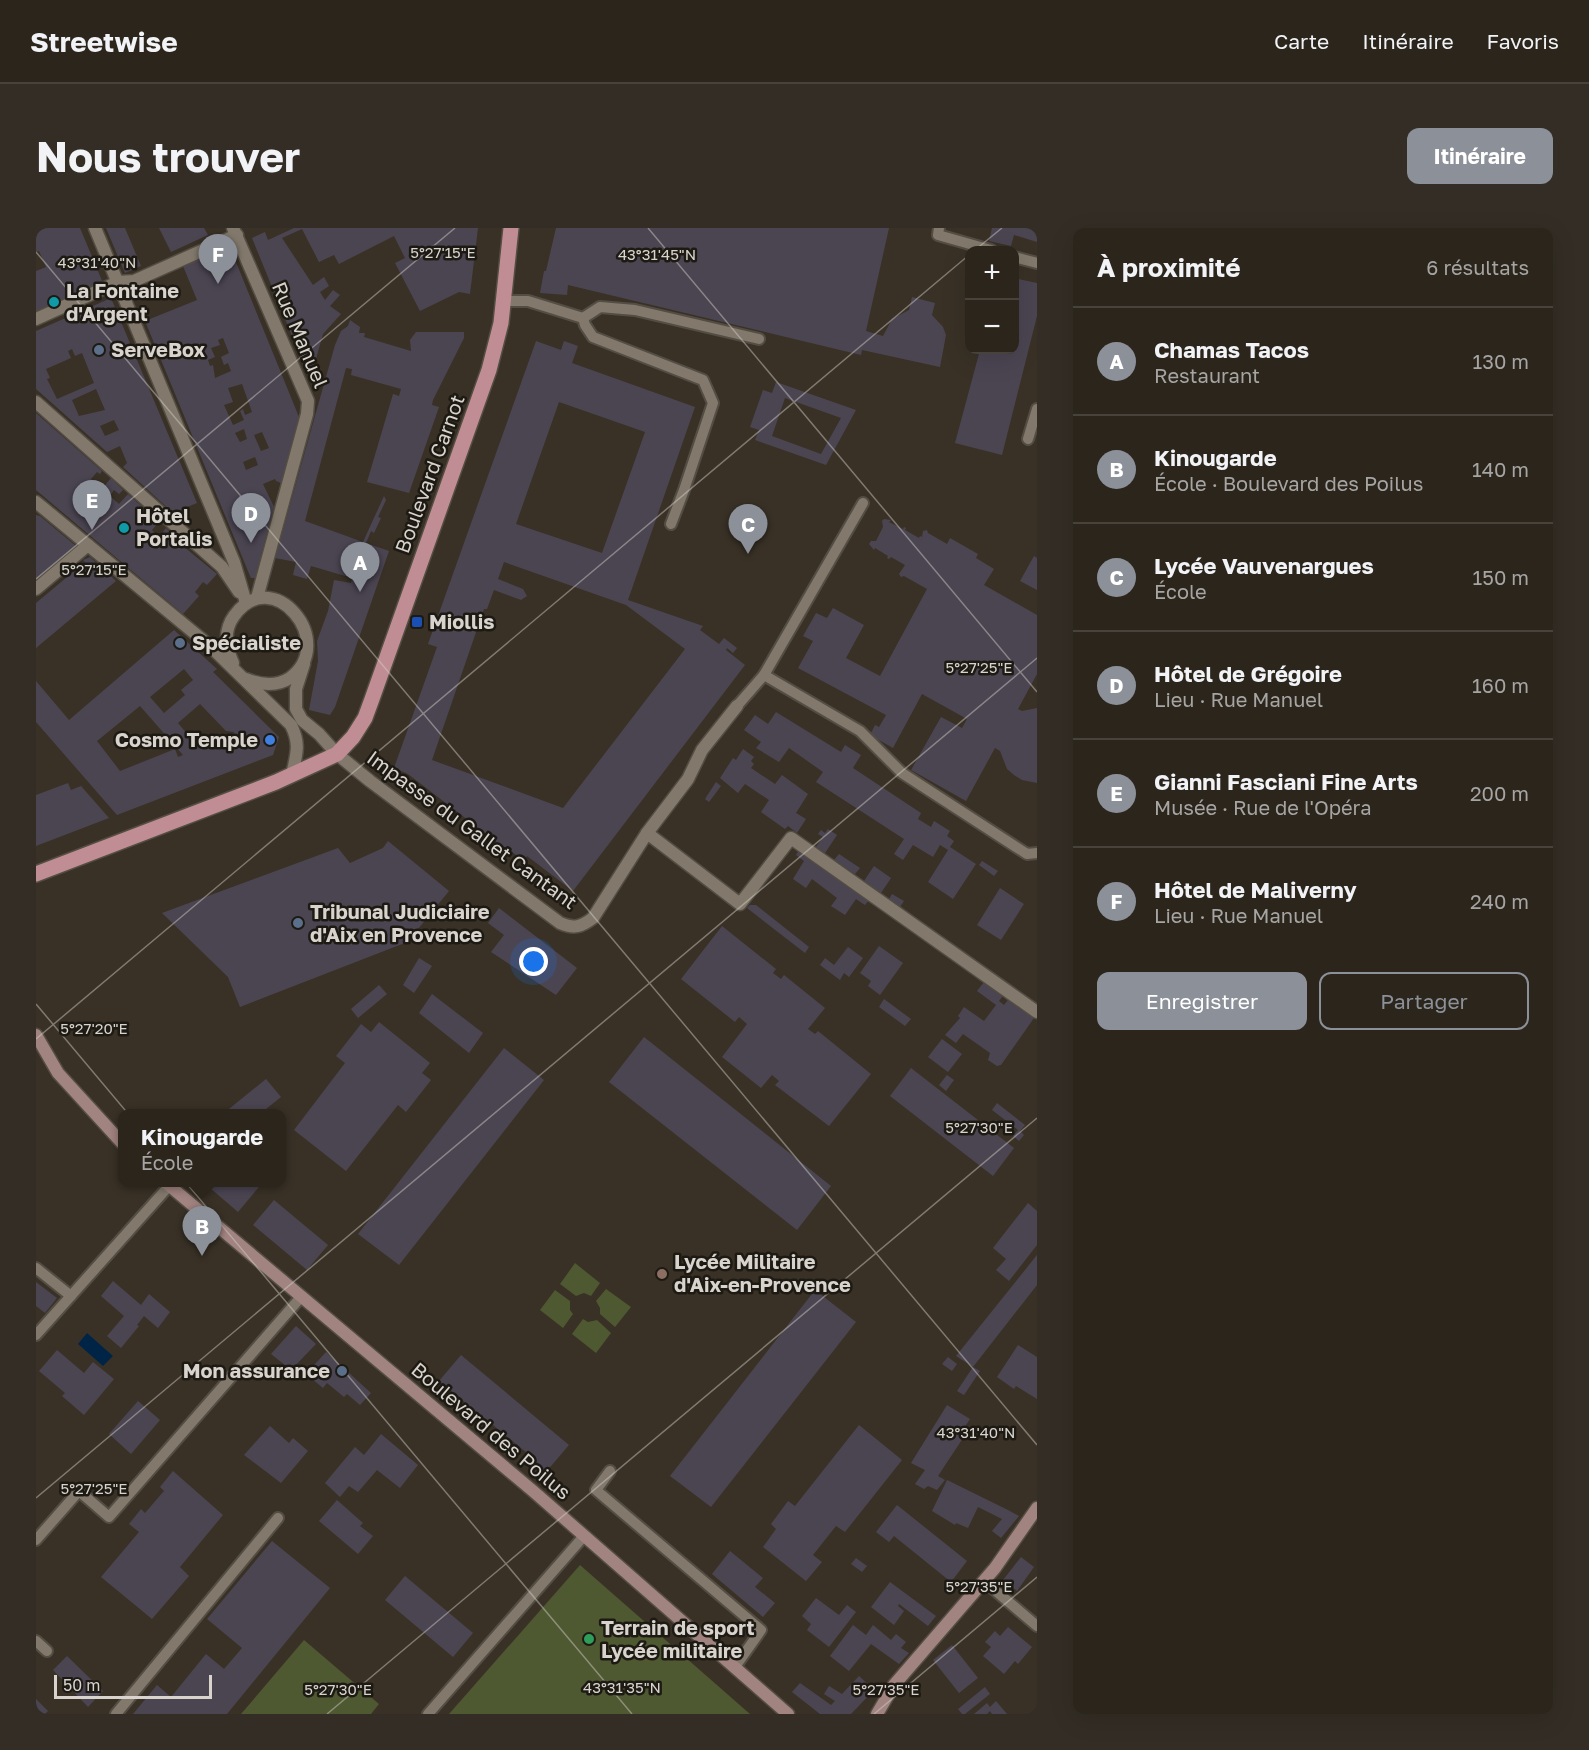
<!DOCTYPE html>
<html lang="fr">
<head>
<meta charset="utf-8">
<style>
	body { margin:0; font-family:"Golos Text",sans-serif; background:#332d25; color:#f1f3f6 }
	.controls { position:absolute; right:18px; top:18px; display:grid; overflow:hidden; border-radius:12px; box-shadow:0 6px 24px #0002 }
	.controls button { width:54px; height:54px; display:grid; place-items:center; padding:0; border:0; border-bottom:2px solid #47423b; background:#2b251c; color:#f1f3f6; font:30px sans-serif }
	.scale { position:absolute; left:18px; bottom:15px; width:158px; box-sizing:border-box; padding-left:6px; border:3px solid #d8d3cc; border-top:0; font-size:16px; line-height:21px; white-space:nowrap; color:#d8d3cc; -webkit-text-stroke:4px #1d1a14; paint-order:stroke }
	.you { position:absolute; left:498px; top:734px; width:21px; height:21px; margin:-15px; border:4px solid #fff; border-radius:50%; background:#1a73e8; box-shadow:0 0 0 9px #1a73e833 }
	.badge { display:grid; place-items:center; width:39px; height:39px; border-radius:50%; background:#8c9099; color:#fff; font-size:20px; font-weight:700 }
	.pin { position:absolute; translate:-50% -50px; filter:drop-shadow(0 2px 3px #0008) }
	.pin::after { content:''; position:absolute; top:32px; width:21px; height:18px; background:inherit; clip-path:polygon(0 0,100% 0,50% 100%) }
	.popup { position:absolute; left:82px; top:881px; width:168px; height:78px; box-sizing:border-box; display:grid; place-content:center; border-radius:12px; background:#2b251c; filter:drop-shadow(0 2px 4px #0005); font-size:20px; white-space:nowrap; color:#a6a5a3 }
	.popup b { font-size:22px; color:#f1f3f6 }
	.popup::after { content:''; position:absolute; left:50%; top:100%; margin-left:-12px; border:12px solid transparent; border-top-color:#2b251c }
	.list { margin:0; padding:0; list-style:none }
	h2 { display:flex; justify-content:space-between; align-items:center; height:78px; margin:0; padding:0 24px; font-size:26px }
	h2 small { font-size:20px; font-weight:400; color:#a6a5a3 }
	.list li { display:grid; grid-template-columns:39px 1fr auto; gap:18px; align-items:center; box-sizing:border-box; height:108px; padding:0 24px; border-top:2px solid #47423b }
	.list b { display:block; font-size:22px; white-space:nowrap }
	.list p { margin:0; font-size:20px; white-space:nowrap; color:#a6a5a3 }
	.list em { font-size:20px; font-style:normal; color:#a6a5a3 }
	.actions { display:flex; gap:12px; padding:18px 24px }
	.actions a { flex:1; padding:14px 0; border:2px solid #8c9099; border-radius:12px; text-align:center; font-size:21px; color:#8c9099 }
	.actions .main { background:#8c9099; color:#fff }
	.map { position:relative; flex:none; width:1001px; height:1486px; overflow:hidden; border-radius:12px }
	header { display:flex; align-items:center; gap:36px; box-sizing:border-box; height:84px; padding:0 30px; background:#2b251c; border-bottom:2px solid #47423b }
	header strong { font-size:28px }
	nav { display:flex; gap:33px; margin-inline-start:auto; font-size:21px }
	.intro { display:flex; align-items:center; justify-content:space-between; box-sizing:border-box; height:144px; padding:0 36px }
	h1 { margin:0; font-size:42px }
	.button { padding:15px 27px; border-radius:12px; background:#8c9099; color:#fff; font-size:21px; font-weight:700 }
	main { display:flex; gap:36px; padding:0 36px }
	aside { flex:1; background:#2b251c; border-radius:12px; box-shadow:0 6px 24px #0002 }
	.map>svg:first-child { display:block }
	.green { fill:#4e5831 }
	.water { fill:#002446 }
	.building { fill:#4b4552; fill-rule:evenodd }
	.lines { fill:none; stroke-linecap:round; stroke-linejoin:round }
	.lane-casing { stroke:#544d43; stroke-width:14 }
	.street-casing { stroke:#544d43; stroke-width:15 }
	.secondary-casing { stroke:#544d43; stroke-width:15 }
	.primary-casing { stroke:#544d43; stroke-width:18 }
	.lane { stroke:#82796c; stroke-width:10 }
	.street { stroke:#82796c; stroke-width:12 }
	.secondary { stroke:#a18380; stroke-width:12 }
	.primary { stroke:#c08d94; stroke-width:15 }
	.ticks { fill:none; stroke:#d8d3cc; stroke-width:1.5; stroke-opacity:0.45 }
	.culture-dot { fill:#0f9aa8; stroke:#1d1a14; stroke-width:2 }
	.service-dot { fill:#5c6f8a; stroke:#1d1a14; stroke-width:2 }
	.transit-dot { fill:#1a4fb4; stroke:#1d1a14; stroke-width:2 }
	.shop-dot { fill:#3f7fe0; stroke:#1d1a14; stroke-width:2 }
	.education-dot { fill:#8d6e63; stroke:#1d1a14; stroke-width:2 }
	.leisure-dot { fill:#2e9e5b; stroke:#1d1a14; stroke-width:2 }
	.labels { text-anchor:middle; stroke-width:5; stroke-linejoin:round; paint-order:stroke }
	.poi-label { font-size:20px; font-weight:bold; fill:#d8d3cc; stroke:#1d1a14; text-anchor:start }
	.street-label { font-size:20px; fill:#d8d3cc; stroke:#1d1a14 }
	.ticks-label { font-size:15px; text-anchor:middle; fill:#d8d3cc; stroke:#1d1a14; stroke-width:5; stroke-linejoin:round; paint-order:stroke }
</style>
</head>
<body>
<header>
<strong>Streetwise</strong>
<nav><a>Carte</a><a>Itinéraire</a><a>Favoris</a></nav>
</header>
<div class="intro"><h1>Nous trouver</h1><a class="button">Itinéraire</a></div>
<main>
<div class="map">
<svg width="1001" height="1486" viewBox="0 0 1001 1486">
	<rect width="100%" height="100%" fill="#393126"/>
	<g class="green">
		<path d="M539 1035 564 1055 555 1068 548 1065 540 1068 524 1056Z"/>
		<path d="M570 1061 595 1079 579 1099 564 1086V1080L560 1073Z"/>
		<path d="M519 1062 534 1073V1082L537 1086 527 1100 504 1082Z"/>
		<path d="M547 1091 552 1094 561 1092 575 1105 560 1125 536 1106Z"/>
		<path d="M544 1337 714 1486H413Z"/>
		<path d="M268 1412 343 1476 335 1486H205Z"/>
	</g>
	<path class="water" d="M51 1105 77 1128 67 1138 42 1116Z"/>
	<g class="building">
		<path d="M0 0H44L67 55 0 84V43L10 39 3 23 0 24Z"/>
		<path d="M70 0H89L105 38 89 45Z"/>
		<path d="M123 0H168L172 7 135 24Z"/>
		<path d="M258 0H442L434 66 423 64 384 83 359 35 369 30 358 8 303 36 298 27 283 34 266 1 246 10 277 57 288 49 293 58 284 64 289 72 297 62 304 67 294 78 305 86 287 106 274 152 216 10 229 4 232 12Z"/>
		<path d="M520 0H853L830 103 847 108 856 91 873 82 876 69 899 75 896 87 907 99 910 107 904 139 826 122 825 127 532 57 531 67 504 65 508 43H510Z"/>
		<path d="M956 0H1001V14L978 7 975 18 953 13Z"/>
		<path d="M193 17 263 189 245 255 240 253 239 251 227 256 238 279 219 350H215L214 348 109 93 161 72 147 38ZM187 110 193 125 185 129 188 137 192 135 195 143 179 150 177 137 174 138 172 132 179 129 175 120 184 117 182 112ZM206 156 216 184 209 187 207 181 204 183 208 192 197 197 188 177 197 174 192 160ZM208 201 211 211 204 214 199 205ZM226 204 233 220 225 223 218 207ZM219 229 222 237 210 242 207 234Z"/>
		<path d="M978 50 1001 55V88L966 227 919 215 944 122H978Z"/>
		<path d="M75 70 161 275 137 285 87 239 91 235 84 218 71 224 0 161V103ZM36 121 39 128 46 125 58 155 21 171 11 151 14 150 10 141 35 130 32 123ZM60 161 69 182 43 188 36 172ZM78 192 83 202 69 208 64 198Z"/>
		<path d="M314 92 324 99 323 105H329L328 109 375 123 374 112 380 104H428V110L397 172 396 177 403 179 373 265 331 254 357 166 363 168 365 161 315 147 316 141 310 140 269 293 327 314 348 268 350 272 342 289 345 290 338 305 335 303 330 315 353 323 299 479 294 487 273 482 282 433 281 413 292 383 298 352 315 355 316 350 275 338 271 351 257 347 260 334 239 330 299 117 305 103 312 98Z"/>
		<path d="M500 113 525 122 528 113 542 118 536 135 659 179 592 372 667 398 664 402 683 416 688 410 701 420 697 425 691 420 690 422 709 437 537 663 491 628 488 632 463 616 372 546 358 540 401 419 392 416ZM523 174 609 204 566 325 480 296ZM468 334 590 377 649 421 527 580 396 532 448 381H451L458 362 485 372 491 368 487 361 462 351Z"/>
		<path d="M740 154 820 182 790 237 719 212 723 202 714 199 727 162 736 165ZM749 170 805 190 785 226 736 208Z"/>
		<path d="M0 185 66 243 64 246 61 244 55 251 65 262 75 250 87 262 83 266 78 262 74 268 83 276 92 266 123 294 116 302 123 309 130 300 147 318 181 346 171 357 167 354 159 364 163 368 147 386 0 262Z"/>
		<path d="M0 287 4 288 40 318 0 352Z"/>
		<path d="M848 291 855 292 853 294 867 301 868 299 870 300 869 302 883 310 884 308 886 309 887 303 891 302 892 305 911 316 914 310 942 326 940 330 958 341 948 357 1001 387V446L982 481 986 483 1001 480V555L986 552 978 547 971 541 964 523 959 520 930 573 875 542 905 489 926 500 931 491 886 466 857 520 834 507 839 497 843 499 850 487 762 440 777 413 767 408 780 385 791 390 797 380 828 397 810 430 844 448 891 361 868 348 865 349 863 346 869 337 855 329 853 331 851 330 852 328 839 320 838 322 833 316 835 313H840L847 299 846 293Z"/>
		<path d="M998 328 1001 330V362L984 353Z"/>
		<path d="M54 329 80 353 0 420V375L49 334 47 332Z"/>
		<path d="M138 402 181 441 177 444 243 509 237 527 81 587 0 494V453L33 492ZM148 441 157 452 145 462 149 467 128 485 114 469ZM164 476 190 503 198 504 195 514 187 511 163 520 142 495ZM104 478 147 527 142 529 139 521 84 543 61 513Z"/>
		<path d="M740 484 805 524 809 517 825 527 817 540 885 585 882 591 895 599 898 593 914 603 911 608 918 613 914 619 940 636 917 671 892 654 912 622 904 617 897 629 877 617 867 632 858 626 868 611 780 554 787 544 753 520 743 534 720 520 725 514 708 502 719 487 732 496Z"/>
		<path d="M707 521 718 529 715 533 718 536 715 540 739 556 746 547 772 566 760 585 770 591 761 605 752 598 749 601 725 584 733 572 709 556 702 565 684 550 697 530 700 532Z"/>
		<path d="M680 554 685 558 673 574 669 571Z"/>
		<path d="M32 555 35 562 45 558 73 590 0 618V567Z"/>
		<path d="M792 601 801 607 789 625 780 619 787 609 782 606 785 602 789 605Z"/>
		<path d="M352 613 413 663 378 706 379 711 204 779 192 749 126 685 302 620 314 635 347 620Z"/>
		<path d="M763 622 833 672 829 677 820 671 809 687 795 678 801 670 776 651 770 660 757 651 768 633 760 627Z"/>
		<path d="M803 626 824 640 819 646 798 632Z"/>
		<path d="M946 633 962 643 958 648 943 637Z"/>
		<path d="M838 638 855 650 845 665 828 653Z"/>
		<path d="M964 660 988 676 965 712 941 697Z"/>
		<path d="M856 666 868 673 864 679 853 671Z"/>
		<path d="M714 677H720L773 719 769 725 711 680Z"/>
		<path d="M463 680 541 740 520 767 455 724 468 707 452 695Z"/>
		<path d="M686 698 740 741 737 745 745 751 748 747 789 780 772 801 779 806 782 803 835 846 793 898 739 857 743 853 736 847 725 860 686 829 711 796 703 789 699 794 645 751Z"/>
		<path d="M843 718 867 735 844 767 832 758 835 753 824 745Z"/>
		<path d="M812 719 827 730 813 749 808 745 804 752 784 737 789 730 798 737Z"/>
		<path d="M383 730 396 738 378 765 367 757Z"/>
		<path d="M948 754 967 768 963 773 968 777 972 772 998 790 965 837 961 838 952 832 954 825 927 806 920 815 909 807 924 790 922 788 928 779 948 793 960 777 941 763Z"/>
		<path d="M343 757 351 766 322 790 315 781Z"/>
		<path d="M396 766 447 805 433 825 383 785Z"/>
		<path d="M848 771 875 791 869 798 843 779Z"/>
		<path d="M343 794 394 835 386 845 395 852 370 884 362 877 310 943 258 902 309 835 300 828 325 796 335 804Z"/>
		<path d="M608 809 795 958 761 1002 573 854Z"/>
		<path d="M906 811 926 826 912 844 892 829Z"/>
		<path d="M468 820 508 852 363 1037 322 1006Z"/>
		<path d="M875 840 978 920 957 948 854 868Z"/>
		<path d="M911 847 918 852 910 863 903 857Z"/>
		<path d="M230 851 245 869 225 885H188Z"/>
		<path d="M961 875 989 897 984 903 988 907 983 913 977 908 982 902 956 882Z"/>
		<path d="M167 954H227L202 984Z"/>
		<path d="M238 972 292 1017 271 1042 217 997Z"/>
		<path d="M992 975 1001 983V1017L973 1053 960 1042 970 1031 957 1020Z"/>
		<path d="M1001 1027V1057L937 1139 920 1128Z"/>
		<path d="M77 1053 105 1077 113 1066 134 1084 122 1100 108 1088 101 1097 103 1098 85 1120 71 1108 88 1088 65 1068Z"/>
		<path d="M0 1054 21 1070 9 1085 0 1078Z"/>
		<path d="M779 1062 820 1094 675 1279 634 1248Z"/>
		<path d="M260 1098 280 1116 255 1142 235 1126Z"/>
		<path d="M982 1117 1001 1129V1171L980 1158 978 1161 961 1149Z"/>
		<path d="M21 1122 48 1145 57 1134 78 1151 48 1187 26 1168 29 1165 3 1143Z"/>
		<path d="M290 1124 335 1165 324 1177 311 1166 308 1169 291 1155 287 1160 270 1146Z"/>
		<path d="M425 1127 533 1217 510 1244 495 1231 496 1229 403 1153Z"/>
		<path d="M912 1129 921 1136 916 1143 906 1136Z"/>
		<path d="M937 1139 944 1143 928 1167 921 1163Z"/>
		<path d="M102 1173 124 1192 95 1226 73 1206Z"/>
		<path d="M911 1177 934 1191 925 1205 929 1207 902 1248 909 1252 901 1262 892 1258 888 1261 879 1256 889 1242 875 1235Z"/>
		<path d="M823 1197 866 1232 809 1304 800 1298 777 1327 786 1334 770 1353 727 1319 740 1301 735 1296 752 1273 759 1278Z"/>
		<path d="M234 1198 253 1215 257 1210 272 1223 245 1255 208 1227Z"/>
		<path d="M345 1206 382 1237 364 1260 341 1242 322 1264 313 1258 304 1269 289 1255 319 1219 328 1227Z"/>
		<path d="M137 1243 187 1287 144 1339 153 1348 116 1391 65 1349 103 1304 93 1296 105 1281 109 1285 128 1263 124 1259Z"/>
		<path d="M911 1252 972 1282 983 1288 965 1310 956 1303 966 1291 942 1279 932 1300 920 1295 919 1297 896 1283Z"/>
		<path d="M301 1272 327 1295 324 1298 337 1308 322 1326 283 1293Z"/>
		<path d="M861 1277 931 1333 915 1354 858 1308 853 1314 840 1304Z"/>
		<path d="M236 1313 294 1360 191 1486H97L121 1457 135 1469 170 1426 188 1441 206 1420 171 1391Z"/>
		<path d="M694 1323 727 1350 719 1359 739 1375 727 1389 676 1346Z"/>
		<path d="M985 1329 998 1339 981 1363 967 1352Z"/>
		<path d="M820 1330 831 1338 826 1344 815 1336Z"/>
		<path d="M369 1348 437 1405 417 1429 349 1372Z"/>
		<path d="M854 1354 900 1388 892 1398 863 1376 862 1378 868 1383 858 1397 835 1379Z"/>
		<path d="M780 1370 803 1387 811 1377 820 1384 793 1419 771 1402 775 1396 766 1388Z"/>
		<path d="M817 1397 830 1407 837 1397 855 1412 860 1406 870 1414 865 1420 873 1425 863 1436 835 1416 813 1443 794 1428Z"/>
		<path d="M972 1399 996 1419 982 1436 979 1433 968 1446 947 1428 955 1419 949 1414 959 1403 964 1408Z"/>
		<path d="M916 1417 942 1450 923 1465 897 1432Z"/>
		<path d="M31 1428 67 1463 52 1479 17 1442Z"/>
		<path d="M823 1448 838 1462 815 1486H784L756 1464 764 1455 795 1477 799 1473 788 1466 793 1458 806 1466Z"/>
		<path d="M949 1459 954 1466 929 1486H926L922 1481Z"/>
		<path d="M0 1471 12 1483 9 1486H0Z"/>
		<path d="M960 1473 971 1486H956L954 1483 951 1486H938L951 1475 954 1479Z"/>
	</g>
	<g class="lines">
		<g class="lane-casing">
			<g id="lane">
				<path d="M903 0 902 7 955 22"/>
				<path d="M978 29 1001 35"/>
				<path d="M468 73H492L547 90"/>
				<path d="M992 211 1001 181"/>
				<path d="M827 275 728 447 824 503 866 545 991 626 1001 625"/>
				<path d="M635 296 648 262 677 175 667 152 557 109 549 97 547 90 564 79 599 82 723 111"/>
				<path d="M701 478 728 447"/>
				<path d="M0 1040 35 1068"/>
				<path d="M0 1107 133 958"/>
				<path d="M574 1243 560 1262 725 1402 699 1439"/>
				<path d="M0 1312 43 1263 73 1289 265 1069"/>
				<path d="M948 1353 1001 1398"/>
				<path d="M0 1413 11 1423"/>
				<path d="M80 1486 242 1290"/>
				<path d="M392 1486 548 1308"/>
			</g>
		</g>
		<g class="street-casing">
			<g id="street">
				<path d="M59 0 198 334 210 375"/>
				<path d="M197 0 272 173 271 186 221 370"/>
				<path d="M0 91 82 54 98 53 201 7"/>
				<path d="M0 174 186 339 203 364"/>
				<path d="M0 274 174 418 255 497C265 517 260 527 256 547"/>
				<path d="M0 361 52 317"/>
				<path d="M197 435C190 419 187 403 198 388 236 334 303 414 254 450 240 459 225 457 210 451"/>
				<path d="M268 436 260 461V481L266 492 283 506 301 526 334 553 524 695C538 701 545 699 557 690L611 605 652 551 666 522 701 478"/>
				<path d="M611 605 704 676 755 610 1001 784"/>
			</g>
		</g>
		<g class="secondary-casing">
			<g id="secondary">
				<path d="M0 807 22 845 86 915"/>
				<path d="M129 954 497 1263 752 1486"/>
				<path d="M841 1486 858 1457 959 1340 1001 1280"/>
			</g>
		</g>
		<g class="primary-casing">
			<path id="primary" d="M0 646 240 554 301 526 317 509 329 490 336 471 453 142 465 95 475 0"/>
		</g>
		<use href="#lane" class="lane"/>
		<use href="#street" class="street"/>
		<use href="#secondary" class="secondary"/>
		<use href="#primary" class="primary"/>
	</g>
	<path class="ticks" d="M612 0 1001 464M939 22 966 0M0 24 1001 1217M0 351 419 0M0 776 596 1486M0 811 933 27M0 1270 1001 430M291 1486 1001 890M838 1486 1001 1349"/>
	<g class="culture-dot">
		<circle cx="18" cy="74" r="6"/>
		<circle cx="88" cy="300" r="6"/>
	</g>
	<g class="service-dot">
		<circle cx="63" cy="122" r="6"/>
		<circle cx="144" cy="415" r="6"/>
		<circle cx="262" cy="695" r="6"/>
		<circle cx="306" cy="1143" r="6"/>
	</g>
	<rect class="transit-dot" x="375" y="388" width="12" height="12" rx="3"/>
	<circle class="shop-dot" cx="234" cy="512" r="6"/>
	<circle class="education-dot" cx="626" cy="1046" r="6"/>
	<circle class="leisure-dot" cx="553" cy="1411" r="6"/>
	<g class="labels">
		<g class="poi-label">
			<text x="30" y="70">La Fontaine<tspan x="30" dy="23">d'Argent</tspan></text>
			<text x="75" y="129">ServeBox</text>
			<text x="100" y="295">Hôtel<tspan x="100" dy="23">Portalis</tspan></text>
			<text x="393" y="401">Miollis</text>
			<text x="156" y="422">Spécialiste</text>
			<text x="222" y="519" text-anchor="end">Cosmo Temple</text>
			<text x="274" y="691">Tribunal Judiciaire<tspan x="274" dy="23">d'Aix en Provence</tspan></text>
			<text x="638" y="1041">Lycée Militaire<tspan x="638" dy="23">d'Aix-en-Provence</tspan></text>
			<text x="294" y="1150" text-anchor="end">Mon assurance</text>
			<text x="565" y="1407">Terrain de sport<tspan x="565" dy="23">Lycée militaire</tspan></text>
		</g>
		<g class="street-label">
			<text transform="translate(264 107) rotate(67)" y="7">Rue Manuel</text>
			<text transform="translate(394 246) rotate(-70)" y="7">Boulevard Carnot</text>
			<text transform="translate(436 602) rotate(36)" y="7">Impasse du Gallet Cantant</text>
			<text transform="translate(455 1203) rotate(40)" y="7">Boulevard des Poilus</text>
		</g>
	</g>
	<g class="ticks-label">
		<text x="407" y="30">5°27'15"E</text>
		<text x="621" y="32">43°31'45"N</text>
		<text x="61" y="40">43°31'40"N</text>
		<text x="58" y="347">5°27'15"E</text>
		<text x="943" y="445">5°27'25"E</text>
		<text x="58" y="806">5°27'20"E</text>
		<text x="943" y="905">5°27'30"E</text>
		<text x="940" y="1210">43°31'40"N</text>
		<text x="58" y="1266">5°27'25"E</text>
		<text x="943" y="1364">5°27'35"E</text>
		<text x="586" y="1465">43°31'35"N</text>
		<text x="302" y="1467">5°27'30"E</text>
		<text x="850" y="1467">5°27'35"E</text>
	</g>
</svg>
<div class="controls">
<button>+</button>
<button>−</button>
</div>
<div class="scale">50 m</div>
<div class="you"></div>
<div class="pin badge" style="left:324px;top:364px">A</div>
<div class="pin badge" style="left:166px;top:1028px">B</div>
<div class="popup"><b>Kinougarde</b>École</div>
<div class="pin badge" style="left:712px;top:326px">C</div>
<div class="pin badge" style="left:215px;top:315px">D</div>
<div class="pin badge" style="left:56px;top:302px">E</div>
<div class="pin badge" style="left:182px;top:56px">F</div>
</div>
<aside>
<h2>À proximité<small>6 résultats</small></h2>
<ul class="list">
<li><span class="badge">A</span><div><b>Chamas Tacos</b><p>Restaurant</p></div><em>130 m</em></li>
<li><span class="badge">B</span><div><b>Kinougarde</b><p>École · Boulevard des Poilus</p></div><em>140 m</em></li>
<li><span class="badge">C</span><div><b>Lycée Vauvenargues</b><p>École</p></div><em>150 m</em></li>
<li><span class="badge">D</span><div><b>Hôtel de Grégoire</b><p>Lieu · Rue Manuel</p></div><em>160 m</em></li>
<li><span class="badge">E</span><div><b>Gianni Fasciani Fine Arts</b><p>Musée · Rue de l'Opéra</p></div><em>200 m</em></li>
<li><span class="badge">F</span><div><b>Hôtel de Maliverny</b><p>Lieu · Rue Manuel</p></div><em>240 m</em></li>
</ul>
<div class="actions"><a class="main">Enregistrer</a><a>Partager</a></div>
</aside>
</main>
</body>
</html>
